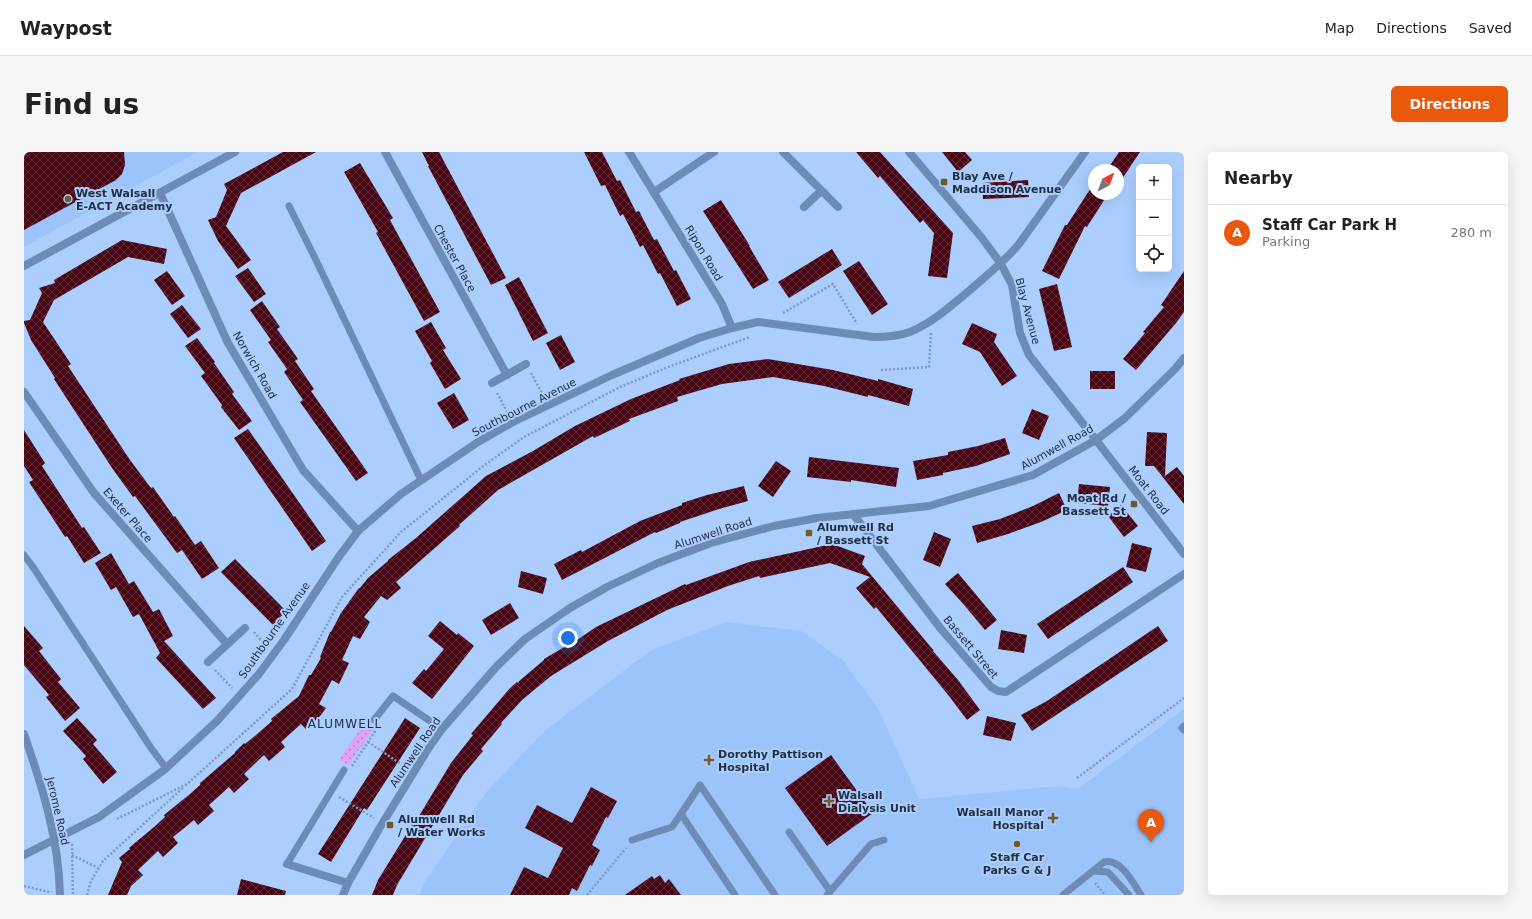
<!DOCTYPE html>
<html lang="en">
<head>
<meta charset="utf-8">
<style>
	body { margin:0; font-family:"DejaVu Sans",sans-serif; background:#f6f6f6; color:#222 }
	.controls { position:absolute; right:12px; top:12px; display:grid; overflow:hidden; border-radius:6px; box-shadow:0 4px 16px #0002 }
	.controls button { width:36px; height:36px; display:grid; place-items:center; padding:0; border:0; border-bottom:1px solid #e0e0e0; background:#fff; color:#222; font:20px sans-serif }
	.compass { position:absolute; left:1064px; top:12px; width:36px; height:36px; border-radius:50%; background:#fff; box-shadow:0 4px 16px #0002; rotate:41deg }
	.you { position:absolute; left:544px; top:486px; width:14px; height:14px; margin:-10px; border:3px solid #fff; border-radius:50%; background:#1a73e8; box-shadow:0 0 0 6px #1a73e833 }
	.badge { display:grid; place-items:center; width:26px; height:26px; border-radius:50%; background:#ea580c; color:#fff; font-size:13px; font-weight:700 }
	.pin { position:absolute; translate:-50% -33px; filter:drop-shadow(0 1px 2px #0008) }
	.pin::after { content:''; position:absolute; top:21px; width:14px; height:12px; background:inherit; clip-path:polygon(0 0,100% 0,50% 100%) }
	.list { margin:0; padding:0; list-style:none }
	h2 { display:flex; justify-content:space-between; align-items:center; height:52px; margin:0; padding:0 16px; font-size:17px }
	h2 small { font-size:13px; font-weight:400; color:#767676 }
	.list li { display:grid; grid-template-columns:26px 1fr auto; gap:12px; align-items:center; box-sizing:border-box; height:56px; padding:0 16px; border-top:1px solid #e0e0e0 }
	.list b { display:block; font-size:15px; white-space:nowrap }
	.list p { margin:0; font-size:13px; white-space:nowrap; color:#767676 }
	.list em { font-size:13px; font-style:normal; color:#767676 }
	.icon { flex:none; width:22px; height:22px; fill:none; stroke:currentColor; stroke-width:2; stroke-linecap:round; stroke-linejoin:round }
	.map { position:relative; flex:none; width:1160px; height:743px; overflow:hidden; border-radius:6px }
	header { display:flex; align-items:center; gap:24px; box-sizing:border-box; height:56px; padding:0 20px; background:#fff; border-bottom:1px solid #e0e0e0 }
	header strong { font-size:19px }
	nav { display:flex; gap:22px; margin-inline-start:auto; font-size:14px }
	.intro { display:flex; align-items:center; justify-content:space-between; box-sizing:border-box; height:96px; padding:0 24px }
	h1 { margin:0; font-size:28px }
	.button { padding:10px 18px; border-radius:6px; background:#ea580c; color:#fff; font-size:14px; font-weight:700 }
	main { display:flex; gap:24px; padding:0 24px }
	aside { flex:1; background:#fff; border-radius:6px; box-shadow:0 4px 16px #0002 }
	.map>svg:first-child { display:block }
	.built { fill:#9dc4fa }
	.grass { fill:url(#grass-dots) }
	.building { fill:url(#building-cross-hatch) }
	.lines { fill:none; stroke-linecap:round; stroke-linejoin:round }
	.path { stroke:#7e9ac0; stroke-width:2.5; stroke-dasharray:2 2; stroke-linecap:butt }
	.service { stroke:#6c8bb5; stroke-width:7 }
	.minor { stroke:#6c8bb5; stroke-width:8 }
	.tertiary { stroke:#6c8bb5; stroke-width:8 }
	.poi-dot { fill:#74572b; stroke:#abcefe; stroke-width:1.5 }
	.labels { text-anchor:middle; stroke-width:4; stroke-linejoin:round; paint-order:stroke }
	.poi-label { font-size:11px; font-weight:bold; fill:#212f42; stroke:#abcefe; text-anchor:start }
	.street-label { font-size:11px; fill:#212f42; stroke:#abcefe }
	.neighbourhood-label { font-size:12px; letter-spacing:1px; fill:#212f42; stroke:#abcefe }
</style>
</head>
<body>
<header>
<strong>Waypost</strong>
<nav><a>Map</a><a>Directions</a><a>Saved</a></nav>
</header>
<div class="intro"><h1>Find us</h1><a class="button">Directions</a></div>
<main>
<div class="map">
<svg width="1160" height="743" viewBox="0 0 1160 743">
	<defs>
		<pattern id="grass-dots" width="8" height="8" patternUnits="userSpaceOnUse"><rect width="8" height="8" fill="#e0a2f8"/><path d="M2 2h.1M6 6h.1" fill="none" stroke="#b584ca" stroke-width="1.8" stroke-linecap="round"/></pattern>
		<pattern id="building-cross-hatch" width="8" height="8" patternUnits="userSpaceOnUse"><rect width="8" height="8" fill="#490614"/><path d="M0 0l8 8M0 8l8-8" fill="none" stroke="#602b38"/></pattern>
	</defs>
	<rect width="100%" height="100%" fill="#abcefe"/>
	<g class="built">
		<path d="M0 0H174L0 95Z"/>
		<path d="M702 470 777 479 819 508 855 558 895 647 1034 634 1054 637 1160 557V743H395L399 732 463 639 522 578 627 498Z"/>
	</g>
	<path class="grass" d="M342 569 351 575 324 614 315 608Z"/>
	<g class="building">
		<path d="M0 0H100L101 13 98 22 92 28 0 78Z"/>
		<path d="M259 0H292L217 41 202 74 227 108 214 117 194 89 184 68 192 65 203 38 200 32Z"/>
		<path d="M398 0H415L482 126 467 133 404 14H405Z"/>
		<path d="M560 0H578L593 29 596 28 612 60 615 59 630 88 633 87 650 119 652 118 667 147 653 154 636 121 634 122 619 93 616 95 599 62 596 64 581 33 577 34Z"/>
		<path d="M832 0H856L929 81 923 126 904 124 910 81 899 68 896 71 856 24 854 26Z"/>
		<path d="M918 0H941L948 8 934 20Z"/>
		<path d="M1095 0H1116L1094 33V18H1083Z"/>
		<path d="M336 11 369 66 366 68 416 160 400 169 352 81 354 80 320 20Z"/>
		<path d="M1004 28 1005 45 959 47 958 31Z"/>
		<path d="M1070 31V42H1084L1063 75 1061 74 1035 127 1018 119 1041 73H1043Z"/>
		<path d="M697 48 726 94H725L745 128 729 137 679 59Z"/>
		<path d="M98 88 143 97 140 112 104 105 30 148 19 170 47 212 44 214 106 308 127 336 129 335 150 365 151 364 171 393 177 389 195 416 178 427 158 398 153 401 111 344 109 345 88 316 30 227 31 226 7 188 0 171V169L6 168 18 141 15 136 31 131 30 128Z"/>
		<path d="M808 97 818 113 765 146 754 130Z"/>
		<path d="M835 109 864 152 848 163 819 119Z"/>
		<path d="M224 116 242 142 230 150 211 124Z"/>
		<path d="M143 119 161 144 148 153 130 128Z"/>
		<path d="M1160 119V160L1152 171 1112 218 1099 207 1121 181 1119 180 1140 155 1137 153Z"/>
		<path d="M495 125 524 181 509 189 481 133Z"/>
		<path d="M1033 132 1048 195 1030 199 1015 137Z"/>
		<path d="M238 149 256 175 253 177 274 207 271 209 290 237 287 239 344 321 332 329 276 250 279 248 260 220 263 217 244 190 247 188 226 158Z"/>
		<path d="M158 153 177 177 164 186 146 162Z"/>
		<path d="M407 170 422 196 419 198 437 227 421 237 406 211 408 209 391 179Z"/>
		<path d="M948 171 973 182 970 190 993 224 978 234 956 200 938 192Z"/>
		<path d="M537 183 551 210 536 218 522 191Z"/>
		<path d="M173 186 191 210 190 211 210 240 208 242 228 269 215 278 197 255 198 253 177 224 181 221 161 194Z"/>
		<path d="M744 207 809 218 854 229V227L889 237 885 254 844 243V245L800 234 749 225 698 232 653 245 654 249 605 267 606 269 570 286 569 284 474 338 435 373 436 374 372 430 377 436 363 448 357 444 340 465 346 470 336 487 329 484 318 508 325 511 315 532 308 528 295 552 302 556 297 563 282 577 277 572 257 590 261 595 245 609 240 603 220 622 225 627 210 641 205 635 185 653 190 659 174 673 170 668 149 685 154 691 139 705 134 699 114 718 119 723 107 734 103 743H84L98 710 95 706 106 697 105 696 130 675 141 665 140 663 166 642 176 633V631L211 601V600L220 591 221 592 232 583 248 569 247 567 275 544 285 523H287L297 506 296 505 306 480H307L317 461 335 436H336L344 426 364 409V408L392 386 462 324 509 299 551 274 607 247 656 228 655 227 705 212Z"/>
		<rect x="1066" y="219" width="25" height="18"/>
		<path d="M430 241 445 268 429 277 413 251Z"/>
		<path d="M1008 257 1025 264 1015 288 998 281Z"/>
		<path d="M224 277 302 389 288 399 210 286Z"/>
		<path d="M0 278 21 311 18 314 58 376 60 375 77 401 60 411 43 384 41 385 5 330 9 328 0 314Z"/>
		<path d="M1123 280 1143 281 1141 324 1153 315 1160 324V352L1130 314H1121Z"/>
		<path d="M981 286 986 302 952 314 919 321V323L893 328 889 309 924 303V300L954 294Z"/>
		<path d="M785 305 875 316 872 335 827 328V330L783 325Z"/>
		<path d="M752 309 767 319 749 345 734 334Z"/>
		<path d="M1055 332 1086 335 1083 363 1075 353 1053 351Z"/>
		<path d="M720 334 724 349 695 357 656 370V371L632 381 631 380 538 428 530 412 557 398 558 400 616 369 658 353V351L683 343Z"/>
		<path d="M1035 341 1043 358 1017 370 984 382 953 391 948 374 976 367 1009 354Z"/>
		<path d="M1097 353 1114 374 1100 385 1084 364Z"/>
		<path d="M910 380 927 387 916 415 899 408Z"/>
		<path d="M1108 391 1128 396 1122 420 1102 415Z"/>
		<path d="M808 392 841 404 838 412 910 499H909L934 528 956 558 943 568 925 544 852 455 850 457 832 436 846 425 806 411 736 426 735 424 704 434 643 458 584 489 527 524 498 548 477 571 478 572 457 597 459 599 439 623 373 733 369 743H348L354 728 370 702 388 673 389 674 427 611 449 583 447 582 486 536 493 530 496 532 494 530 520 508V507L542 494 543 495 572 475 661 432 662 433 725 410Z"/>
		<path d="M87 401 105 432 110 429 129 460 135 457 149 484 140 489 192 546 179 557 132 506 136 501 115 462 109 465 92 435 87 438 71 411Z"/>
		<path d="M211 407 262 459 249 473 197 420Z"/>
		<path d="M1099 415 1109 430 1024 487 1013 472Z"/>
		<path d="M497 419 523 426 519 442 494 435Z"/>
		<path d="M934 421 973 468 961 478 941 454 921 432Z"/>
		<path d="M486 451 495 466 467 483 458 468Z"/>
		<path d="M416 469 433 483 434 481 450 494 408 547 388 531 400 517 402 519 420 497 404 484Z"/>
		<path d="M0 474 19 496 15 499 37 527 34 530 56 556 41 569 22 545 25 543 0 513Z"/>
		<path d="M1134 474 1144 489 1008 579 997 563 1023 549Z"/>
		<path d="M977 478 1003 483 1000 501 974 497Z"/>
		<path d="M963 564 992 571 987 589 959 583Z"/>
		<path d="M53 566 73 588 69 592 93 620 79 632 59 607 62 604 39 579Z"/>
		<path d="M381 566 396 576 343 658 340 656 307 710 294 702Z"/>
		<path d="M807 603 849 661 803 694 761 636Z"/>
		<path d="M567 635 593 649 584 666 582 665 568 693 576 698 568 714 566 713 553 739 548 736 545 743H486L500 715 524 726 539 696 501 676 513 653 548 671Z"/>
		<path d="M636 723 641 731 645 727 657 743H601L628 724 630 727Z"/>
		<path d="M217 727 262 739 261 743H213Z"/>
	</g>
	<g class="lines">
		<g class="path">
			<path d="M759 161 809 132 833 172"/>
			<path d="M857 218 905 215 907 181"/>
			<path d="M507 221 519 243"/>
			<path d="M473 241 484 261"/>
			<path d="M230 480 242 494"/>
			<path d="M191 518 208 536"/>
			<path d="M344 590 380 614"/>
			<path d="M328 614 352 578"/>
			<path d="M1053 626 1160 546"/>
			<path d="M315 645 350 666"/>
			<path d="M93 667 163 632 268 537 318 445 377 380 458 315 500 285 596 235 644 215 726 185"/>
			<path d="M48 692 49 743"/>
			<path d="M48 703 74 716"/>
			<path d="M1071 731 1081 743"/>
			<path d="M0 734 25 740"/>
			<path d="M63 743 67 729 79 709 160 635"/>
			<path d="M563 743 602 696"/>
		</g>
		<g class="service">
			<path d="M265 54 290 104 397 328"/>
			<path d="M0 403 9 415 127 596 142 616"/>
			<path d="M350 568 369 544 418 577"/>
			<path d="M1160 574 1158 576 1160 578"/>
			<path d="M765 680 806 739"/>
			<path d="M608 688 648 675 657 662"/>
			<path d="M263 712 320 618"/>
			<path d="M1069 719 1084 720 1105 743"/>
			<path d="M711 743 657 662 676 633 751 743"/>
			<path d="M803 743 847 692 860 688"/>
			<path d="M1039 743 1080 710C1097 706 1109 731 1117 743"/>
		</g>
		<g class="minor">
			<path d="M361 0 483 223"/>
			<path d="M605 0 698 152 708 176"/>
			<path d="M759 0 814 55"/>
			<path d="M885 0 958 86 977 112 988 133 996 181 1005 203 1072 288"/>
			<path d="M630 40 690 0"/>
			<path d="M136 41 204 191 279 318 334 379"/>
			<path d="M780 55 797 39"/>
			<path d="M0 114 211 0"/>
			<path d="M468 231 502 212"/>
			<path d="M0 240 70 341 203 492"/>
			<path d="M829 362 917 477 967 535 974 539 982 540 1160 422"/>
			<path d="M184 510 221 476"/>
			<path d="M0 582C18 634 35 687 36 743"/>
			<path d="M0 703 75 665 140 618 193 569 235 522 260 488 314 406 334 379 377 342 454 290 489 270 588 223 675 186 708 176 734 170 850 185C862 185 875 184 886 180 909 170 927 154 946 138 963 123 980 110 995 92L1061 0"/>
			<path d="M263 712 324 731"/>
		</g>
		<g class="tertiary">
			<path d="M1072 288 1160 402"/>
			<path d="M319 743 324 731 355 677 404 597 418 577 473 514 501 487 546 456 583 435 634 411 687 391 750 374 793 366 905 354 1009 323 1072 288 1101 266 1151 217 1160 206"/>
		</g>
	</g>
	<g class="poi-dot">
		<rect x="916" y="26" width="8" height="8" rx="2"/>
		<circle cx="44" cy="47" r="4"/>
		<rect x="1106" y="348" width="8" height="8" rx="2"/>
		<rect x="781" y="377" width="8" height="8" rx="2"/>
		<path d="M683 602h4v4h4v4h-4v4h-4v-4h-4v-4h4z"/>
		<path d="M803 643h4v4h4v4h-4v4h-4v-4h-4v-4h4z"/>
		<path d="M1027 660h4v4h4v4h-4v4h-4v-4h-4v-4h4z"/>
		<rect x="362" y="669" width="8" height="8" rx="2"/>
		<circle cx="993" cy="692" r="4"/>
	</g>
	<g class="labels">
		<g class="poi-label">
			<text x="928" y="28">Blay Ave /<tspan x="928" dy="13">Maddison Avenue</tspan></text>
			<text x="52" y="45">West Walsall<tspan x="52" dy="13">E-ACT Academy</tspan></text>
			<text x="1102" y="350" text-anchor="end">Moat Rd /<tspan x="1102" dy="13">Bassett St</tspan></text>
			<text x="793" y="379">Alumwell Rd<tspan x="793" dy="13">/ Bassett St</tspan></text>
			<text x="694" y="606">Dorothy Pattison<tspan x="694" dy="13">Hospital</tspan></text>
			<text x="814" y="647">Walsall<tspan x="814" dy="13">Dialysis Unit</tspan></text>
			<text x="1020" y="664" text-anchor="end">Walsall Manor<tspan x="1020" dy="13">Hospital</tspan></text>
			<text x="374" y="671">Alumwell Rd<tspan x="374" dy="13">/ Water Works</tspan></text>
			<text x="993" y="709" text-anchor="middle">Staff Car<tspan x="993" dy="13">Parks G &amp; J</tspan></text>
		</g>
		<g class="street-label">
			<text transform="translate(680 101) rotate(59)" y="4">Ripon Road</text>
			<text transform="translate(431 106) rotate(61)" y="4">Chester Place</text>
			<text transform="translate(1004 159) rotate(75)" y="4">Blay Avenue</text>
			<text transform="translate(231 213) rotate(60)" y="4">Norwich Road</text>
			<text transform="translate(500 255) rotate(-27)" y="4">Southbourne Avenue</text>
			<text transform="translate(1033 295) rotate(-29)" y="4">Alumwell Road</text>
			<text transform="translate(1125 338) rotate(52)" y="4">Moat Road</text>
			<text transform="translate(104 363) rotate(49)" y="4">Exeter Place</text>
			<text transform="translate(689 381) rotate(-18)" y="4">Alumwell Road</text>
			<text transform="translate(250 478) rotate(-55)" y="4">Southbourne Avenue</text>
			<text transform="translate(947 495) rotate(50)" y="4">Bassett Street</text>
			<text transform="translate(391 600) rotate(-56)" y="4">Alumwell Road</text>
			<text transform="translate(34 659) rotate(77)" y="4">Jerome Road</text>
		</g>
		<g class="neighbourhood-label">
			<text x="321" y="576">ALUMWELL</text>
		</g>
	</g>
</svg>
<div class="controls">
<button>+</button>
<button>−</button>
<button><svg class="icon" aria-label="locate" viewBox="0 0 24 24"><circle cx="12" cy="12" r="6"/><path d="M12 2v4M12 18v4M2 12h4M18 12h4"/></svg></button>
</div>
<svg class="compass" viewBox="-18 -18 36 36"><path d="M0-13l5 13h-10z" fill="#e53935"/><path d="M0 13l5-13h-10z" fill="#767676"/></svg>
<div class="you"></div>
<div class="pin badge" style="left:1127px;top:690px">A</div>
</div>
<aside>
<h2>Nearby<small></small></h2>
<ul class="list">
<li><span class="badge">A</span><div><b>Staff Car Park H</b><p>Parking</p></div><em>280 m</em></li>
</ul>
</aside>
</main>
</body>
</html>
